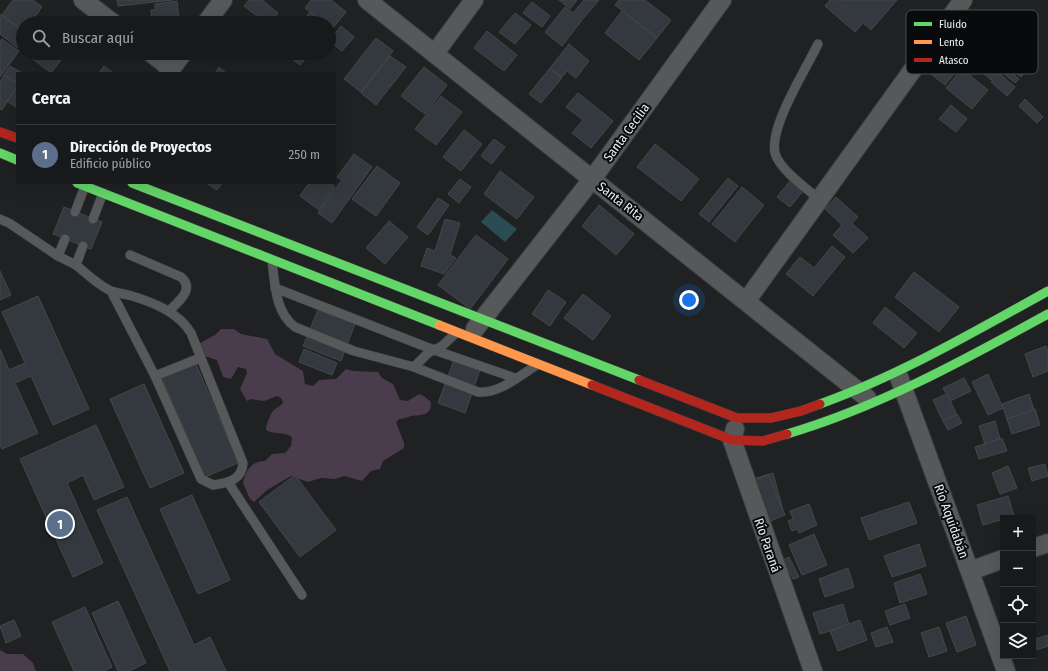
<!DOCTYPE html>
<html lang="es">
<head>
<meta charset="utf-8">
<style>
	body { margin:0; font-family:"Fira Sans Condensed",sans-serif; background:#212223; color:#f1f3f6 }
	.controls { position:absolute; right:12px; bottom:12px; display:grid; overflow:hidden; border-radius:0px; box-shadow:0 4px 16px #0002 }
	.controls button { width:36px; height:36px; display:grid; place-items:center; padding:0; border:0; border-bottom:1px solid #363839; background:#18191a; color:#f1f3f6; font:20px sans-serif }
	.you { position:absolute; left:689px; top:300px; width:14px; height:14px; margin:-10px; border:3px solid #fff; border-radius:50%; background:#1a73e8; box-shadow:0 0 0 6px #1a73e833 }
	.badge { display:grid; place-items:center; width:26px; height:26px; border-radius:50%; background:#a5a6a8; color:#fff; font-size:13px; font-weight:700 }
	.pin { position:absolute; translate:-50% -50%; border:2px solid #fff; box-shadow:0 1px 4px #0006 }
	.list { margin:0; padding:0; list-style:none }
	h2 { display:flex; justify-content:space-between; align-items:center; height:52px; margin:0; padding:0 16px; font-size:17px }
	h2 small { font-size:13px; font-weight:400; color:#9fa0a2 }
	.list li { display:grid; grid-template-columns:26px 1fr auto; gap:12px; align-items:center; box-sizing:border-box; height:60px; padding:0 16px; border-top:1px solid #363839 }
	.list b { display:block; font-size:15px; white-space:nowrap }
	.list p { margin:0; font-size:13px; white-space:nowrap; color:#9fa0a2 }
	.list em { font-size:13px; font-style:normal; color:#9fa0a2 }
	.icon { flex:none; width:22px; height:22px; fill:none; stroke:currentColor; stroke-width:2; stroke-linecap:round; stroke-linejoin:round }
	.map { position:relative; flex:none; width:1048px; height:671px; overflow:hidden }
	.search { position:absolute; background:#18191a; box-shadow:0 4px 16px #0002; left:16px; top:16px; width:320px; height:44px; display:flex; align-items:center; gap:10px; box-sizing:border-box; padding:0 14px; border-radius:22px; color:#9fa0a2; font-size:15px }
	.panel { position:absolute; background:#18191a; box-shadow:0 4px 16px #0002; left:16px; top:72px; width:320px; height:112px; border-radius:0px }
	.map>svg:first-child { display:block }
	.green { fill:#4a3b4d }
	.water { fill:#294d53 }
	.building { fill:#33393e; stroke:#454748 }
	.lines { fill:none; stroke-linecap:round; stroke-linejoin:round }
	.lane-casing { stroke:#3b3c3d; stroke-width:10 }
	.street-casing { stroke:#3b3c3d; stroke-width:20 }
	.fast-casing { stroke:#3b3c3d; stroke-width:10 }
	.slow-casing { stroke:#3b3c3d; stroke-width:10 }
	.jam-casing { stroke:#3b3c3d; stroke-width:10 }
	.lane { stroke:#57585a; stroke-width:9 }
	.street { stroke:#57585a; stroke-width:18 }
	.fast { stroke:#63d668; stroke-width:9 }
	.slow { stroke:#ff974d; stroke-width:9 }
	.jam { stroke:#b3261e; stroke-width:9 }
	.labels { text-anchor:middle; stroke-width:4; stroke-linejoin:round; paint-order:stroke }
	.street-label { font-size:13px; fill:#ecedef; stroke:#090a0b }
	.key { fill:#090a0b; stroke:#4d4e4f; stroke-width:1 }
	.key-label { font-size:11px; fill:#ecedef }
</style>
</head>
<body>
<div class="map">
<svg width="1048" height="671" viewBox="0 0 1048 671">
	<rect width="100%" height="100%" fill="#202123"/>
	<g class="green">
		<path d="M221 329H234L241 334 267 339 275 354 303 371 305 384 313 386 319 380 336 379 346 369 354 371 378 372 382 378 393 384 400 400 408 401 419 394 424 396 431 402C432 418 418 414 408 417 404 418 403 419 399 419L396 422 404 443V448L383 461 380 469 371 471 362 481 344 476 335 479 321 478 308 482 291 476 267 490 254 502 250 499 243 483C246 470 252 461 265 461L272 454 285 453 291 446 292 437C284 431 274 435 266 430 266 425 270 415 273 411 276 407 281 407 283 402L281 398 277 396 264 401 251 399 247 401 240 389 247 373 246 369 238 367 231 379 223 377 217 360 204 356 200 343 215 335Z"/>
		<path d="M0 650 7 654H23L33 663 36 671H0Z"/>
	</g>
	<path class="water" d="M492 210 517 229 505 242 481 222Z"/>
	<g class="building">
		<path d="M13 0H33L42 7 30 23H23V31L2 15Z"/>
		<path d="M117 0H172L118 6Z"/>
		<path d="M249 0H262L278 13 270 23H266L244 6Z"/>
		<path d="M311 0H331L346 12 332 29 329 26V23H325L305 8Z"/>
		<path d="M559 0H577L570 9Z"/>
		<path d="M584 0H599L583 19 574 12Z"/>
		<path d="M619 0H645L671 20 657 38 615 5Z"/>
		<path d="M830 0H834L862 24 855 32 825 6Z"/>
		<path d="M836 0H897L871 30Z"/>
		<path d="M177 1 179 19 152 23 151 10H155V4Z"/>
		<path d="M532 2 550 16 542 27 523 13Z"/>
		<path d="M565 7 582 20 562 46 545 32Z"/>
		<path d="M622 11 657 38 639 60 605 33Z"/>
		<path d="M310 12 323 23H301Z"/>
		<path d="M515 13 531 25 515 44 499 32Z"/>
		<path d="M0 14 23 32V42L18 48 0 34Z"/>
		<path d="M55 17 63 23H51Z"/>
		<path d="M972 23 1011 58 991 80 952 45Z"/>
		<path d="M341 26 354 37 342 51 329 41Z"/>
		<path d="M487 31 517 55 504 71 474 48Z"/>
		<path d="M376 38 393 51 361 92 344 79Z"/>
		<path d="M2 39 19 51 0 77V41Z"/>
		<path d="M569 44 589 61 576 78 567 71 562 77 550 68Z"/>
		<path d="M1019 51 1033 62 1021 77 1007 66Z"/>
		<path d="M25 53H52L61 60 51 73Z"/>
		<path d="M53 53H66L61 59Z"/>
		<path d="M284 53H310L300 65Z"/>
		<path d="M390 56 406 67 376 105 361 93Z"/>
		<path d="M945 56 959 68 945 85 931 74Z"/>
		<path d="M10 66 22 73H17V83L4 75Z"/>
		<path d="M104 66 113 73H99Z"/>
		<path d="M219 67 226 73H215Z"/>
		<path d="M424 67 447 85 425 114 401 96Z"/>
		<path d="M1005 67 1019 79 1015 83 1002 72Z"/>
		<path d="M550 68 562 78 541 103 529 94Z"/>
		<path d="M962 69 988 90 972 109 946 88Z"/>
		<path d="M999 73 1015 87 1007 96 991 82Z"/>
		<path d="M4 75 17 83V86L2 110 0 109V82Z"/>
		<path d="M17 86V108L7 101Z"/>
		<path d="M578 93 613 121 591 148 572 133 583 120 566 107Z"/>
		<path d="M441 96 462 112 436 145 415 129Z"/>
		<path d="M1025 99 1043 117 1037 123 1019 106Z"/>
		<path d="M951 105 967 119 956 132 939 119Z"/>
		<path d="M464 130 482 144 461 171 443 157Z"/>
		<path d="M494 139 505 147 492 164 481 156Z"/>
		<path d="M655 144 699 179 681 201 637 167Z"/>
		<path d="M354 154 372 167 332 223 318 213 342 180 337 177Z"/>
		<path d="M377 166 400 183 376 216 352 199Z"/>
		<path d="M500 171 534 197 517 219 484 194Z"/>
		<path d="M728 178 738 186 709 222 699 214Z"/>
		<path d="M460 179 471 187 459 203 448 194Z"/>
		<path d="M790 181 803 191 790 207 777 197Z"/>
		<path d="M206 183H222L217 190Z"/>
		<path d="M309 183H330L335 187 319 210 300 196Z"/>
		<path d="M742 187 764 205 735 242 712 224Z"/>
		<path d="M836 197 858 217 852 223 868 238 853 253 833 235 842 225 825 209Z"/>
		<path d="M438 198 449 205 428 235 417 227Z"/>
		<path d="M599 205 634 234 616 255 582 226Z"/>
		<path d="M64 207 102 222 91 249 53 234Z"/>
		<path d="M445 219 460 223 450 255 456 258 444 274 421 266 427 248 435 251Z"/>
		<path d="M389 221 408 237 385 264 366 248Z"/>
		<path d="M476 235 508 259 470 309 438 285Z"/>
		<path d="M832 246 845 257 813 296 786 274 800 257 814 268Z"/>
		<path d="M0 271 11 295 0 300Z"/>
		<path d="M914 272 959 307 939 332 895 297Z"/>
		<path d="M548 290 566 302 550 326 532 314Z"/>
		<path d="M583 294 611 316 593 340 564 318Z"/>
		<path d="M38 296 89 409 53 425 31 376 15 383 38 433 2 449 0 445V349L9 370 25 363 2 312Z"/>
		<path d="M885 307 917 333 904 348 873 323Z"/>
		<path d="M318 310 355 324 341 361 303 346Z"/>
		<path d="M1046 346 1048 351V371L1033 377 1025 354Z"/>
		<path d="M304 349 337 363 332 375 299 362Z"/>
		<path d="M454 360 480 370 465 413 438 403Z"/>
		<path d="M196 364 238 463 205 477 162 378Z"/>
		<path d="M988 374 1003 408 988 415 972 382Z"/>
		<path d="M964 378 971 391 950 401 943 388Z"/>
		<path d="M144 384 184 473 150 488 110 399Z"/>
		<path d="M947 394 957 415 943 421 933 400Z"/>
		<path d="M1029 394 1034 410 1007 419 1002 404Z"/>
		<path d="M1035 409 1040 425 1012 434 1007 419Z"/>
		<path d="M957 414 962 423 948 430 943 421Z"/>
		<path d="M995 421 1000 439 985 444 979 426Z"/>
		<path d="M96 425 124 487 94 500 83 475 67 483 103 563 73 577 20 459Z"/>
		<path d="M1002 438 1007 451 979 459 975 447Z"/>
		<path d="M1045 464 1048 476 1032 481 1028 468Z"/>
		<path d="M1008 466 1017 488 1000 494 992 473Z"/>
		<path d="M773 473 784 514 764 519 753 479Z"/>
		<path d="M295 475 336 530 300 557 259 502Z"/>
		<path d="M768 475 785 515 768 522 751 482Z"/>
		<path d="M192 495 230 580 198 594 160 509Z"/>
		<path d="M1008 496 1014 516 983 525 977 505Z"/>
		<path d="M127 497 194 645 210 637 226 671H170L97 510Z"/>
		<path d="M909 502 917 523 869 540 861 518Z"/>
		<path d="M809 504 817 525 799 533 797 529 792 531 788 521 793 519 790 511Z"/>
		<path d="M814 534 827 565 802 575 789 545Z"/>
		<path d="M919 544 926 566 892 577 884 556Z"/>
		<path d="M789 557 799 577 793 579 783 560Z"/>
		<path d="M848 568 854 587 825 597 819 579Z"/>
		<path d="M920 574 927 594 900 603 894 583Z"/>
		<path d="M118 601 146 663 129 671H118L92 613Z"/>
		<path d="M843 604 849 625 820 634 813 613Z"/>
		<path d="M905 604 910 618 890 625 885 611Z"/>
		<path d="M85 607 112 667 104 671H74L52 622Z"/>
		<path d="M966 616 976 645 957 652 946 623Z"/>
		<path d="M14 620 21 636 6 643 0 626Z"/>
		<path d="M860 620 867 640 838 651 830 631Z"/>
		<path d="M887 627 893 642 876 647 871 633Z"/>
		<path d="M939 627 947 651 929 657 921 633Z"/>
		<path d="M1048 635V646L1033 651V638V640Z"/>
	</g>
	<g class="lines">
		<g class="lane-casing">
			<g id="lane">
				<path d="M818 44C806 69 769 127 775 153 779 169 807 189 819 199"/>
				<path d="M75 212 85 186"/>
				<path d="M0 219 9 223 58 256 65 239"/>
				<path d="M93 219 103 193"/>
				<path d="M83 246 76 265C87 274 98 285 111 291 118 293 125 294 132 296 155 303 179 313 191 333L243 463C242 480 228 483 213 485L201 479 155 376"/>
				<path d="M130 255 181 277C195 289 179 301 169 311"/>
				<path d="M58 256 76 265"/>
				<path d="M272 261C275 284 275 312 295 327L354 351 414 367 428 353 442 346 456 333"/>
				<path d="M275 288 434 350 515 378"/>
				<path d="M111 291 155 376 200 358"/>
				<path d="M414 367 478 392C499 394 519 376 537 365"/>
				<path d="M228 482 302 595"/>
			</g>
		</g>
		<g class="street-casing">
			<g id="street">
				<path d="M83 0 113 23"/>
				<path d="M367 0 867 398"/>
				<path d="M206 23 223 0"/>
				<path d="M151 53 172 69"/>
				<path d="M435 53 474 0"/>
				<path d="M168 73 183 53"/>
				<path d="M747 300 963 0"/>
				<path d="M475 329 593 178 722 0"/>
				<path d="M899 377 1006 671"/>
				<path d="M735 429 732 440 813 671"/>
				<path d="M1033 548 1048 543"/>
				<path d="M970 571 1003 559"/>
			</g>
		</g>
		<g class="fast-casing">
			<g id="fast">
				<path d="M0 153 17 160"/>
				<path d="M77 183 439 325"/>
				<path d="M132 183 639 380"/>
				<path d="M820 404C900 375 974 332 1048 291"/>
				<path d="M787 434C879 407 964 360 1048 314"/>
			</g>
		</g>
		<g class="slow-casing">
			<path id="slow" d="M439 325 592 385"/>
		</g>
		<g class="jam-casing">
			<g id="jam">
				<path d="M0 132 17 138"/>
				<path d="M639 380 737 418H771L801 411 820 404"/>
				<path d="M592 385 732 440 763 441 787 434"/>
			</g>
		</g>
		<use href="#lane" class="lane"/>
		<use href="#street" class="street"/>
		<use href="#fast" class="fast"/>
		<use href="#slow" class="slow"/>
		<use href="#jam" class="jam"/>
	</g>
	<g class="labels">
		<g class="street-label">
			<text transform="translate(626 132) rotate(-54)" y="5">Santa Cecilia</text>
			<text transform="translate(621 201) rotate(38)" y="5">Santa Rita</text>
			<text transform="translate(952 521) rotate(70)" y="5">Río Aquidabán</text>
			<text transform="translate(768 545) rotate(71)" y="5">Río Paraná</text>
		</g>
	</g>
	<rect x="906" y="10" width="132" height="64" rx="6" class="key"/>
	<rect x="914" y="22" width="18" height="4" fill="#63d668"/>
	<rect x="914" y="40" width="18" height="4" fill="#ff974d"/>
	<rect x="914" y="58" width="18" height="4" fill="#b3261e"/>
	<g class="key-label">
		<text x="939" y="28">Fluido</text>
		<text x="939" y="46">Lento</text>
		<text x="939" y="64">Atasco</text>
	</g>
</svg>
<div class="controls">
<button>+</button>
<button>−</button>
<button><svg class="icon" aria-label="locate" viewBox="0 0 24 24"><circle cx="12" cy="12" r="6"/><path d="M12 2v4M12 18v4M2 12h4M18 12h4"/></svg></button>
<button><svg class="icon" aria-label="layers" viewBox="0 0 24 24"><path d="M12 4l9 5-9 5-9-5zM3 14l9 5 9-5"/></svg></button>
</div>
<div class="you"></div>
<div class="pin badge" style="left:60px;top:524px;background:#5c6f8a">1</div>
<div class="search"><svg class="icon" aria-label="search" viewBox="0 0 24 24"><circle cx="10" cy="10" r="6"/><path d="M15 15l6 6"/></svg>Buscar aquí</div>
<section class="panel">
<h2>Cerca<small></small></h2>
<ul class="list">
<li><span class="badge" style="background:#5c6f8a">1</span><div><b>Dirección de Proyectos</b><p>Edificio público</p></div><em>250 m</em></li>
</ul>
</section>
</div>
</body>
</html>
